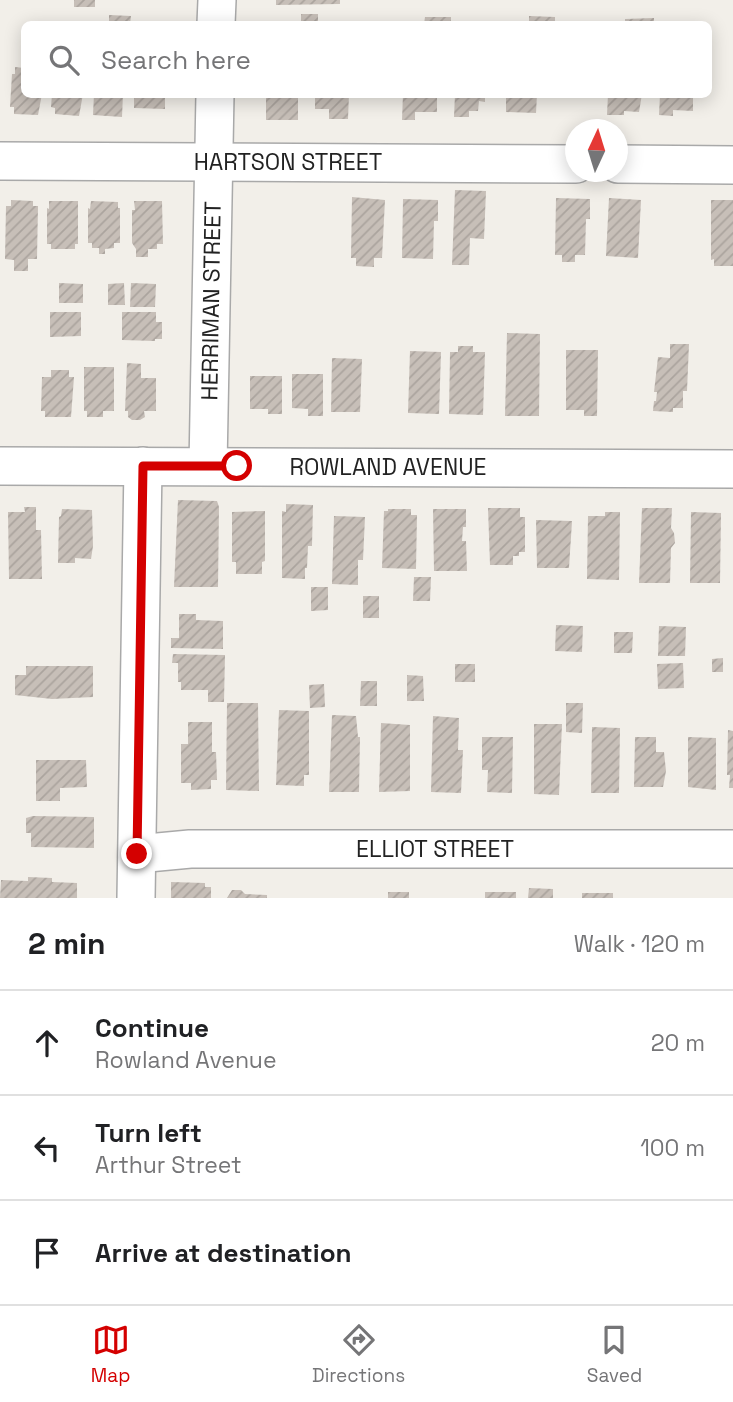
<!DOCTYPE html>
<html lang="en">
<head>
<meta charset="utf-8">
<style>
	body { margin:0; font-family:"Space Grotesk",sans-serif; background:#f6f6f6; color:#202124 }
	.compass { position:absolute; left:565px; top:119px; width:63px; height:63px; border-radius:50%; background:#fff; box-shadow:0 4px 18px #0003; rotate:4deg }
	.stop { position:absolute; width:21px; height:21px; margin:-16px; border:5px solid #d40000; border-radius:50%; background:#fff }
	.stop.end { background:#d40000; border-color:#fff; box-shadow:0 2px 7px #0008 }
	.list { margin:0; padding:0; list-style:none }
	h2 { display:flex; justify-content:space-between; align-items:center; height:91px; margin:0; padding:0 28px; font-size:30px }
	h2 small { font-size:23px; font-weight:400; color:#757577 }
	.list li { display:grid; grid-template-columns:46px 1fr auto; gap:21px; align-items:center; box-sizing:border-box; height:105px; padding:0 28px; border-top:2px solid #e0e0e0 }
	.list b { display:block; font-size:26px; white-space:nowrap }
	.list p { margin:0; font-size:23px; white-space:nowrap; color:#757577 }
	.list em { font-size:23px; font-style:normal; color:#757577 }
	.icon { flex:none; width:38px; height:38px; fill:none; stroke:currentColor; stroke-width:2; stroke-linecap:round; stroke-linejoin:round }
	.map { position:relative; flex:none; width:733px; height:898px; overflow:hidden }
	.search { position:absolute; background:#fff; box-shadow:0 4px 18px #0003; left:21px; right:21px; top:21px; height:77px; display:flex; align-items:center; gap:18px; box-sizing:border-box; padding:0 24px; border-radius:10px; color:#757577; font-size:26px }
	.sheet { height:406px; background:#fff }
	nav { display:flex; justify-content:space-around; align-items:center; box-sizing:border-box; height:98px; border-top:2px solid #e0e0e0; background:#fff; font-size:19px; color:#757577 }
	nav a { display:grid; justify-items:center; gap:4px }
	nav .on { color:#d40000 }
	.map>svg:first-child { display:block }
	.building { fill:url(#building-hatch) }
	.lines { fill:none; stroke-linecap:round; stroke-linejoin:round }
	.minor-casing { stroke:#a9a9a9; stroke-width:40 }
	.minor { stroke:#fff; stroke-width:37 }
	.route { stroke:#d40000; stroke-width:9 }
	.labels { text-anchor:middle; stroke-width:5; stroke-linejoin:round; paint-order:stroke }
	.street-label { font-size:23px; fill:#222; stroke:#fff }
</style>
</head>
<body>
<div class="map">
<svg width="733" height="898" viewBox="0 0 733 898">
	<defs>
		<pattern id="building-hatch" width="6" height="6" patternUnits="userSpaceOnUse" patternTransform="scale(1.75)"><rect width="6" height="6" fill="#c7bfb8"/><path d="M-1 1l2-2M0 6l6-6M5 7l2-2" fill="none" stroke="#aba49e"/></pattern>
	</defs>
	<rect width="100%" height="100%" fill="#f2efe9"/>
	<g class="building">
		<rect x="74" y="0" width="21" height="7"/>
		<path d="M276 0H340V4L276 5Z"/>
		<rect x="301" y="14" width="17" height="10"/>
		<path d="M109 15 131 16 130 24H109Z"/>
		<path d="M529 16 555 17V24H529Z"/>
		<path d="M425 17H451V24H424Z"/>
		<path d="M654 18V24H625V19Z"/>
		<path d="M15 67 24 68V94H42L38 115 14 114V107H10L12 74H15Z"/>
		<path d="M52 94H83L79 116 55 114V108L51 107Z"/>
		<path d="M94 94H123L122 117 93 115Z"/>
		<path d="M134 94H165V109L134 108Z"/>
		<rect x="266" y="94" width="32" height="26"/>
		<path d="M315 94H349L348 119H329V109H315Z"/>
		<path d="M403 94H437V112H415V120H402Z"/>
		<path d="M455 94H485V102L479 101 478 111H469V117H454Z"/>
		<path d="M506 94H537L536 113 506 112Z"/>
		<path d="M608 94H642L639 112 624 111V115H607Z"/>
		<path d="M660 94H693V111L673 110V116L659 115Z"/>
		<path d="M455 190 486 191 484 239 470 238 469 265H452Z"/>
		<path d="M352 197 385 200 382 258H374V267L356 266V258H351Z"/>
		<path d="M556 198 590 199V219H586L585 255H575V262H562V255H555Z"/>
		<path d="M609 198 641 200 638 258 606 256Z"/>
		<path d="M403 199 438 200V221H434L433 259 402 258Z"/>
		<path d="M11 200 33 201V206H38L37 259H28V271H14V260L5 259 6 206H11Z"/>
		<path d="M711 200H733V266H714V259L711 260Z"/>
		<path d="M49 201H78V244H75V249H51V244H47V208L49 209Z"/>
		<path d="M91 201 118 202V208H120V243H114V248L105 249V254H99V248H92V243H88V208L90 209Z"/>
		<path d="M134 201H162L163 244H157V249H148V257H136V249L132 243V210H135Z"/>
		<path d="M59 283 83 284V303H59Z"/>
		<path d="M124 283 125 305H108V284Z"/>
		<path d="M131 283 156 284 155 307H130Z"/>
		<path d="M50 312H81V336L50 337Z"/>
		<path d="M122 312H156V322H162V339H155V341L122 340Z"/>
		<path d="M507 333 540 334 539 416H505Z"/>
		<path d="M670 344H689L687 391H683V408H673V412L653 411 654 401H656L657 392H654L658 357 670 358Z"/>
		<path d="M458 346H473V352H485L483 415 449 414 450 352H458Z"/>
		<path d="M566 350H598L597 416H584V410H566Z"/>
		<path d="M410 351 441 352 439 414 408 413Z"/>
		<path d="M332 358 362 359 360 412H331Z"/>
		<path d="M127 363 141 364V378H156V411H144L145 417 140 420H132L128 417V411H125Z"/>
		<path d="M84 367H114V411H103V417H87V411H84Z"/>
		<path d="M51 370H69V377H74L71 417H45V411H41L42 377H51Z"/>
		<path d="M292 374H323V416H308V409L292 408Z"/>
		<path d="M250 376H282V414H268V409H250Z"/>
		<path d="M178 500 217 501 219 507 218 587H174Z"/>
		<path d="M286 504 313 505 312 546H308L307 568H305V579L282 578V511L286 512Z"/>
		<path d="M24 507H36V530H41L42 579H9L8 512H25Z"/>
		<path d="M488 508H520V517H525V552H519V556H513V565H490Z"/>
		<path d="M642 508H672L671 528 674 533 675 543 671 548 670 583H639Z"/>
		<path d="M62 509 92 510 93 546 91 559 75 558V563H58L59 517 61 516Z"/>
		<path d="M388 509H411V515H417L416 569 382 568 384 511H388Z"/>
		<path d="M433 509H466V527H463L462 541H466L467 571H434Z"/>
		<path d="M265 511V561L262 562V574H236V562H232V512Z"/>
		<path d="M605 512H620L619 580 587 579 588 516H605Z"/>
		<path d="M691 512 721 513 720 583H690Z"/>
		<path d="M334 516 365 517 363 560H358V585L332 584Z"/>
		<path d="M536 520 572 521 569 568H537Z"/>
		<path d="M414 577H431L430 601H413Z"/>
		<path d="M311 587H328V610L311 611Z"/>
		<rect x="363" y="596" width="16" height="22"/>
		<path d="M179 614H196V620L223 621V649L171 648V638H179Z"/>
		<path d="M556 625 583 626 582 652 555 651Z"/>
		<path d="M659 626 686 627 685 656H658Z"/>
		<path d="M614 632H633L632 653H614Z"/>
		<path d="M173 654 225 655 224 702H208V690H181V682H178V663H172Z"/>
		<path d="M723 658V672H712V659Z"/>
		<path d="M683 663 684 688 658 689 657 664Z"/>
		<rect x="455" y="664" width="20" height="18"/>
		<path d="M26 666H93V697L52 699 15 695V675H26Z"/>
		<path d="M407 675 423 676 424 701H407Z"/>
		<path d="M361 681H377V706H360Z"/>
		<path d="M324 684 325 707 310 708 309 685Z"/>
		<path d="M227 703H258L259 791 226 790Z"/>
		<path d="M566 703H583L582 733 566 732Z"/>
		<path d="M279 710 309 711V775H304V786L276 785Z"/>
		<path d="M332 715 356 716 358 737H360L359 792H329Z"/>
		<path d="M433 716 459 718 458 750H463L461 793 431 792Z"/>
		<path d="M188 722H212V752H216L217 780H211V789L191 790V783H181V744H188Z"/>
		<path d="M381 723 410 725V791L379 792Z"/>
		<path d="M534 724H562L559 795 534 794Z"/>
		<path d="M592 727 620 728 619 793H591Z"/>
		<path d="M728 730 733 731V788H729L730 775H727Z"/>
		<path d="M482 737H513L512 793 487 792 488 770H482Z"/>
		<path d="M635 737H656V752H664L666 771 663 787H634Z"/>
		<path d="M688 737 716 738V790L688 787Z"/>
		<path d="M36 760H86L87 787 60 788V801H36Z"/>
		<path d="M33 816 94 817V848L31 847V833H26V818Z"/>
		<path d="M28 877 52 878V882L77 883V898H0L1 880 28 881Z"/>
		<path d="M171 882 205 883V887H211V898H171Z"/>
		<path d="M529 888 553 889V898H528Z"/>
		<path d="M232 890H241L245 894 267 895V898H227Z"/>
		<rect x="388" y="892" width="21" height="6"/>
		<rect x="485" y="892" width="31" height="6"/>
		<rect x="582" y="893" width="31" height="5"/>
	</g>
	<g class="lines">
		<g class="minor-casing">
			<g id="minor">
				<path d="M216 24 217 0"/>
				<path d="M0 161 576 164"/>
				<path d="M618 164 733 165"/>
				<path d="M0 466 733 469"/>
				<path d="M208 466 215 94"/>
				<path d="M137 854 190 849H733"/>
				<path d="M136 898 143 466"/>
			</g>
		</g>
		<use href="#minor" class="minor"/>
	</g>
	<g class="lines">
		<path class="route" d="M137 854 143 466H237"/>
	</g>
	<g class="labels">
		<g class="street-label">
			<text x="288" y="170">HARTSON STREET</text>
			<text transform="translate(211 301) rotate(-89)" y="8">HERRIMAN STREET</text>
			<text x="388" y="475">ROWLAND AVENUE</text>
			<text x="435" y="857">ELLIOT STREET</text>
		</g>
	</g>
</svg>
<svg class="compass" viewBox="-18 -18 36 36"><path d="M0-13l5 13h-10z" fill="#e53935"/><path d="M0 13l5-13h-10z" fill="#757577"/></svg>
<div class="stop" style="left:237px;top:466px"></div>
<div class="stop end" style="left:137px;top:854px"></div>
<div class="search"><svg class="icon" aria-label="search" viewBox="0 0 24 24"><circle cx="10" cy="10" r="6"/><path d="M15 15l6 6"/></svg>Search here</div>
</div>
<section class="sheet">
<h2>2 min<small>Walk · 120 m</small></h2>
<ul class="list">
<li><svg class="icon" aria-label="ahead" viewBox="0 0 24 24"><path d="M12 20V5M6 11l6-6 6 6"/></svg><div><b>Continue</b><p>Rowland Avenue</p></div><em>20 m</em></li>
<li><svg class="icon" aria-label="left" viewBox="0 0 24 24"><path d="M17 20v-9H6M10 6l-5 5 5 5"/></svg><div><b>Turn left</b><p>Arthur Street</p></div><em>100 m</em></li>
<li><svg class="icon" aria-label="arrive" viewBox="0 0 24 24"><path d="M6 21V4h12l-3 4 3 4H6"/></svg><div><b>Arrive at destination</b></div></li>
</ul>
</section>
<nav>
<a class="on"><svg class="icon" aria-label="map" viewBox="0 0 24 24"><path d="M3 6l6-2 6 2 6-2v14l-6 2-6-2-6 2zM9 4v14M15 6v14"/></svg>Map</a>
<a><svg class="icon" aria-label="directions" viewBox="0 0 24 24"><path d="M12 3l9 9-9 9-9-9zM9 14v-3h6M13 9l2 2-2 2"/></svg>Directions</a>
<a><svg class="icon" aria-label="saved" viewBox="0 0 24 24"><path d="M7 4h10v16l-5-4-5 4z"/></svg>Saved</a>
</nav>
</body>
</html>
